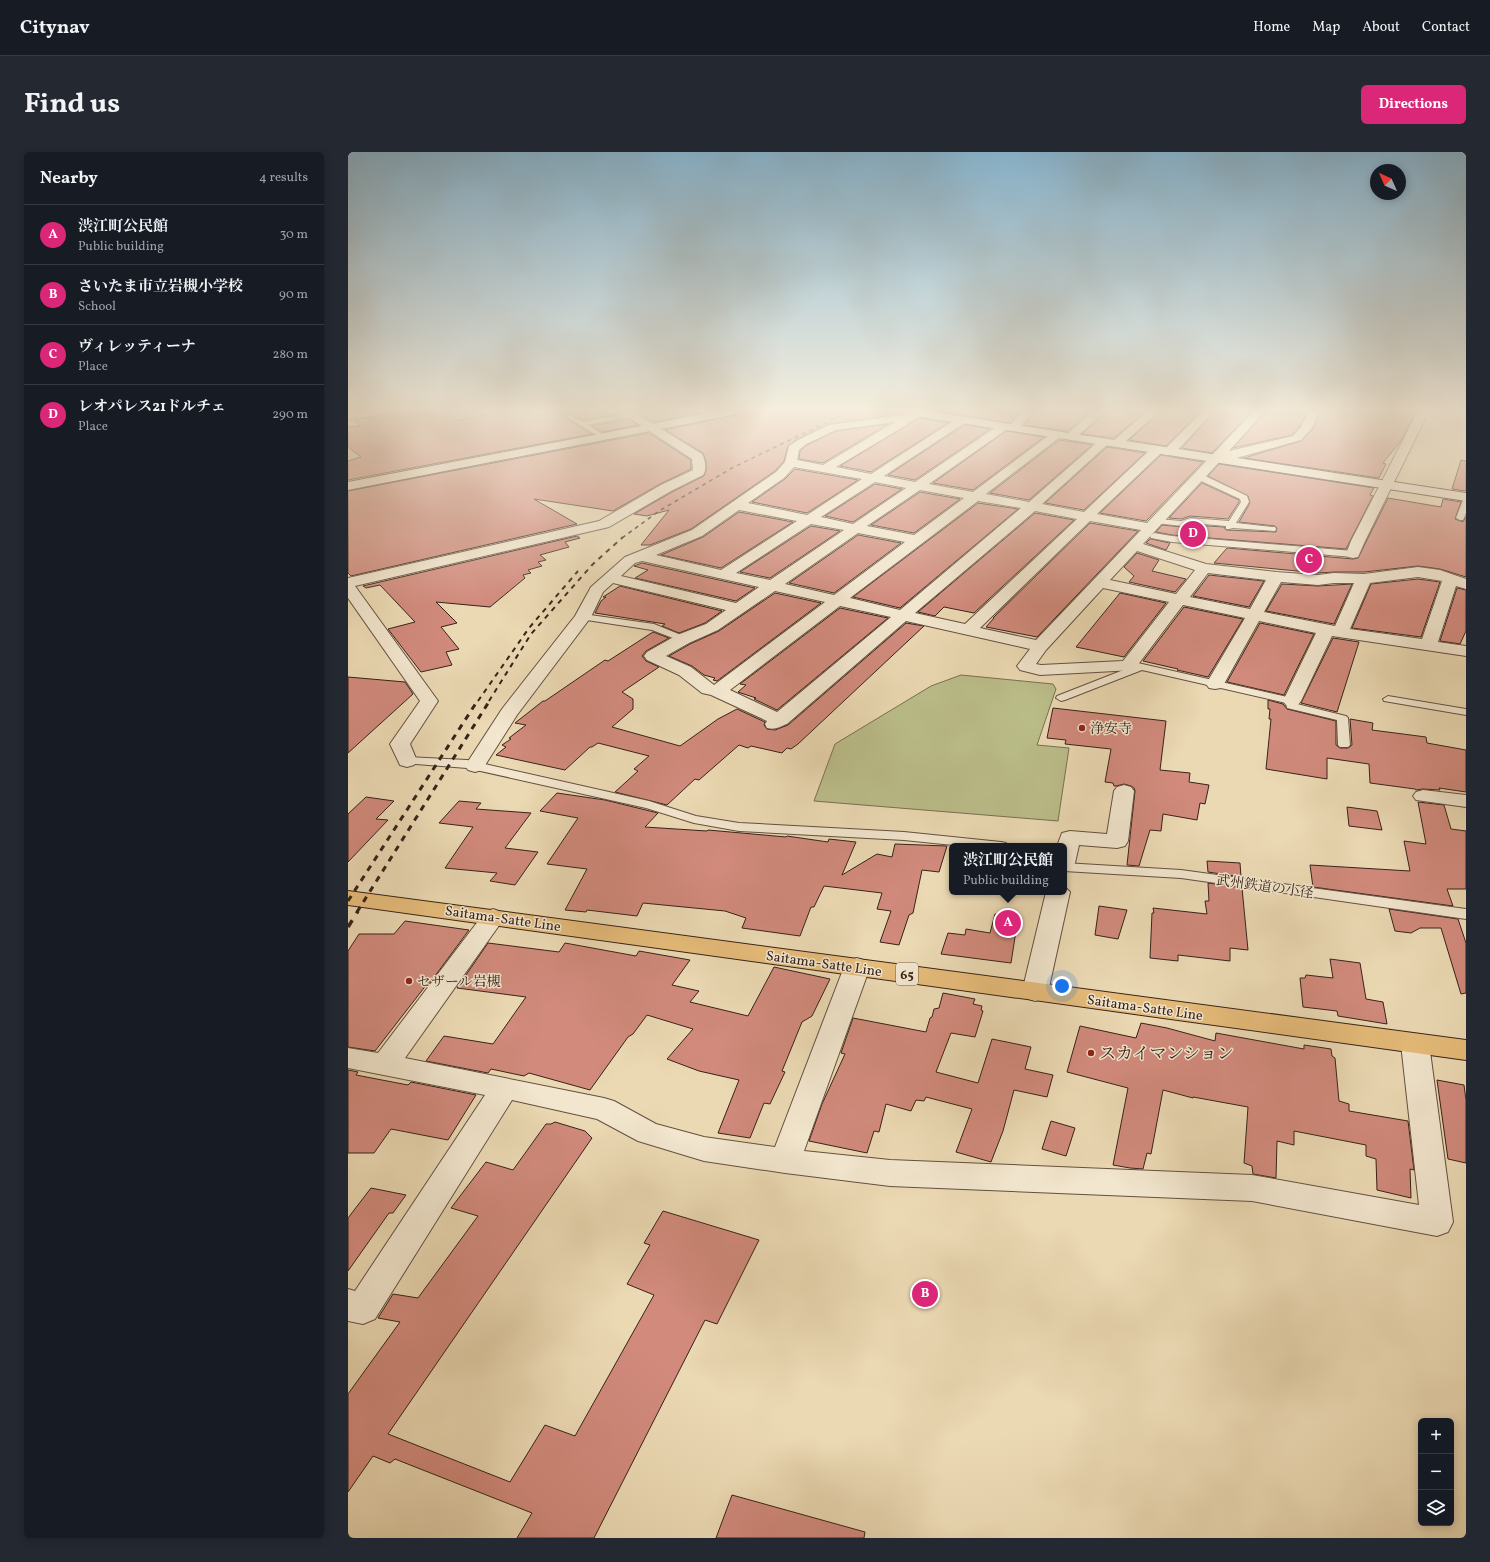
<!DOCTYPE html>
<html lang="en">
<head>
<meta charset="utf-8">
<style>
	body { margin:0; font-family:Vollkorn,"Noto Serif JP",serif; background:#242831; color:#f1f3f6 }
	.controls { position:absolute; right:12px; bottom:12px; display:grid; overflow:hidden; border-radius:6px; box-shadow:0 2px 10px #0003 }
	.controls button { width:36px; height:36px; display:grid; place-items:center; padding:0; border:0; border-bottom:1px solid #363941; background:#171b24; color:#f1f3f6; font:20px sans-serif }
	.compass { position:absolute; left:1022px; top:12px; width:36px; height:36px; border-radius:50%; background:#171b24; box-shadow:0 2px 10px #0003; rotate:315deg }
	.you { position:absolute; left:714px; top:834px; width:14px; height:14px; margin:-10px; border:3px solid #fff; border-radius:50%; background:#1a73e8; box-shadow:0 0 0 6px #1a73e833 }
	.badge { display:grid; place-items:center; width:26px; height:26px; border-radius:50%; background:#db2777; color:#fff; font-size:13px; font-weight:700 }
	.pin { position:absolute; translate:-50% -50%; border:2px solid #fff; box-shadow:0 1px 4px #0006 }
	.popup { position:absolute; left:601px; top:691px; width:118px; height:52px; box-sizing:border-box; display:grid; place-content:center; border-radius:6px; background:#171b24; filter:drop-shadow(0 1px 3px #0005); font-size:13px; white-space:nowrap; color:#9ea1a6 }
	.popup b { font-size:15px; color:#f1f3f6 }
	.popup::after { content:''; position:absolute; left:50%; top:100%; margin-left:-8px; border:8px solid transparent; border-top-color:#171b24 }
	.list { margin:0; padding:0; list-style:none }
	h2 { display:flex; justify-content:space-between; align-items:center; height:52px; margin:0; padding:0 16px; font-size:17px }
	h2 small { font-size:13px; font-weight:400; color:#9ea1a6 }
	.list li { display:grid; grid-template-columns:26px 1fr auto; gap:12px; align-items:center; box-sizing:border-box; height:60px; padding:0 16px; border-top:1px solid #363941 }
	.list b { display:block; font-size:15px; white-space:nowrap }
	.list p { margin:0; font-size:13px; white-space:nowrap; color:#9ea1a6 }
	.list em { font-size:13px; font-style:normal; color:#9ea1a6 }
	.icon { flex:none; width:22px; height:22px; fill:none; stroke:currentColor; stroke-width:2; stroke-linecap:round; stroke-linejoin:round }
	.map { position:relative; flex:none; width:1118px; height:1386px; overflow:hidden; border-radius:6px }
	header { display:flex; align-items:center; gap:24px; box-sizing:border-box; height:56px; padding:0 20px; background:#171b24; border-bottom:1px solid #363941 }
	header strong { font-size:19px }
	nav { display:flex; gap:22px; margin-inline-start:auto; font-size:14px }
	.intro { display:flex; align-items:center; justify-content:space-between; box-sizing:border-box; height:96px; padding:0 24px }
	h1 { margin:0; font-size:28px }
	.button { padding:10px 18px; border-radius:6px; background:#db2777; color:#fff; font-size:14px; font-weight:700 }
	main { display:flex; gap:24px; padding:0 24px }
	aside { flex:1; background:#171b24; border-radius:6px; box-shadow:0 2px 10px #0003 }
	.map>svg:first-child { display:block }
	.green { fill:#bbbe8a; stroke:#797052 }
	.building { fill:#d18a7c; stroke:#372219 }
	.lines { fill:none; stroke-linecap:round; stroke-linejoin:round }
	.lane-casing { stroke:#645040; stroke-width:2 }
	.street-casing { stroke:#645040; stroke-width:2 }
	.secondary-casing { stroke:#372219; stroke-width:2 }
	.primary-casing { stroke:#372219; stroke-width:2 }
	.lane { fill:#f2e6ce; fill-rule:evenodd }
	.street { fill:#f2e6ce; fill-rule:evenodd }
	.secondary { fill:#f2e6ce; fill-rule:evenodd }
	.primary { fill:#e6bc7a; fill-rule:evenodd }
	.rail-far3 { stroke:#372219; stroke-width:1.5; stroke-dasharray:4 4; stroke-linecap:butt }
	.rail-far2 { stroke:#372219; stroke-width:2; stroke-dasharray:5 5; stroke-linecap:butt }
	.rail-far1 { stroke:#372219; stroke-width:3; stroke-dasharray:6 6; stroke-linecap:butt }
	.rail { stroke:#372219; stroke-width:3.5; stroke-dasharray:8 8; stroke-linecap:butt }
	.poi-dot { fill:#8f2418; stroke:#f2e6ce; stroke-width:1.5 }
	.labels { text-anchor:middle; stroke-width:3; stroke-linejoin:round; paint-order:stroke }
	.shield { fill:#f2e6ce; stroke:#6f5d4f; stroke-width:1 }
	.shield-label { font-size:13px; font-weight:bold; fill:#372219 }
	.poi-label { font-size:14px; fill:#372219; stroke:#f2e6ce; text-anchor:start }
	.street-label { font-size:14px; fill:#372219; stroke:#f2e6ce }
	.near-poi-label { font-size:17px; fill:#372219; stroke:#f2e6ce; text-anchor:start }
</style>
</head>
<body>
<header>
<strong>Citynav</strong>
<nav><a>Home</a><a>Map</a><a>About</a><a>Contact</a></nav>
</header>
<div class="intro"><h1>Find us</h1><a class="button">Directions</a></div>
<main>
<aside>
<h2>Nearby<small>4 results</small></h2>
<ul class="list">
<li><span class="badge">A</span><div><b>渋江町公民館</b><p>Public building</p></div><em>30 m</em></li>
<li><span class="badge">B</span><div><b>さいたま市立岩槻小学校</b><p>School</p></div><em>90 m</em></li>
<li><span class="badge">C</span><div><b>ヴィレッティーナ</b><p>Place</p></div><em>280 m</em></li>
<li><span class="badge">D</span><div><b>レオパレス21ドルチェ</b><p>Place</p></div><em>290 m</em></li>
</ul>
</aside>
<div class="map">
<svg width="1118" height="1386" viewBox="0 0 1118 1386">
	<rect width="100%" height="100%" fill="#ebd9b3"/>
	<filter id="stains"><feTurbulence type="fractalNoise" baseFrequency=".005" numOctaves="4"/><feColorMatrix values="0 0 0 0 .2 0 0 0 0 .09 0 0 0 0 .02 0 0 0 .5 -.17"/></filter>
	<radialGradient id="worn" r=".72"><stop offset=".6" stop-color="#630" stop-opacity="0"/><stop offset="1" stop-color="#630" stop-opacity=".3"/></radialGradient>
	<path class="green" d="M613 523 705 532 708 537 689 593 721 596 710 669 466 649 487 592 583 534Z"/>
	<g class="building">
		<path d="M40 259H98L109 268 159 259H183L189 263 213 259H270L272 262 235 268 223 262 216 263V265L244 282 0 328V309L13 305 0 295V275L12 274 6 268 34 263Z"/>
		<path d="M287 259H362L305 270Z"/>
		<path d="M395 259H549L552 262 481 272 449 287 440 294 436 309 427 319 343 377 302 393H293L321 358 299 364 286 362 324 340 356 324 358 319V309L355 301 317 278 389 263Z"/>
		<path d="M589 259H672L663 271Z"/>
		<path d="M686 259H743L720 279 676 273Z"/>
		<path d="M759 259H797L766 286 734 282Z"/>
		<path d="M813 259H853L818 294 781 288Z"/>
		<path d="M867 259H904L864 301 834 296Z"/>
		<path d="M918 259H959L952 274 944 283 885 296Z"/>
		<path d="M973 259H1049L1067 262 1052 290 1035 311 1038 312 1031 326 896 306 953 289 965 277Z"/>
		<path d="M571 266 600 271 523 320 492 314Z"/>
		<path d="M280 267 290 273 254 280 244 274Z"/>
		<path d="M540 272 475 311 451 307 452 299 459 293 488 279Z"/>
		<path d="M616 273 642 277 567 328 540 323Z"/>
		<path d="M658 279 696 285 625 338 585 331Z"/>
		<path d="M301 281 343 308V317L312 332 265 359 186 347 229 372 3 424 0 421V339Z"/>
		<path d="M711 288 744 293 681 348 642 341Z"/>
		<path d="M759 295 797 301 736 358 697 351Z"/>
		<path d="M813 303 855 310 798 369 752 361Z"/>
		<path d="M1113 308 1118 309V339L1104 337Z"/>
		<path d="M871 312 1026 336 1022 343 1025 344 998 397 824 383 808 380 814 373 834 375 843 373 876 375 878 378 928 380 929 376 927 374 891 370 902 351 900 344 860 324Z"/>
		<path d="M447 317 510 328 459 361 404 350 437 327Z"/>
		<path d="M854 331 891 348V350L880 367 842 364 833 367 821 366Z"/>
		<path d="M527 332 554 337 505 370 477 364Z"/>
		<path d="M572 340 612 347 566 381 523 373Z"/>
		<path d="M1040 346 1093 355 1095 347 1113 350 1107 367 1115 370 1118 365V425L1092 417 1070 414 1016 420H986L970 421 866 411 879 396 1005 407 1010 406Z"/>
		<path d="M630 351 670 357 552 456 505 445Z"/>
		<path d="M391 360 445 370 373 416 313 403 355 385Z"/>
		<path d="M687 361 726 368 626 461 596 455 587 464 570 460Z"/>
		<path d="M742 371 790 379 689 485 638 475 646 466H645Z"/>
		<path d="M463 374 492 379 422 426 392 420Z"/>
		<path d="M510 383 553 391 486 441 441 431Z"/>
		<path d="M229 384 232 386 217 390 221 395 192 403 198 408 190 410 194 414 180 418 183 421 175 423 177 426 142 455 88 450 109 471 93 475 111 497 98 500 104 513 73 520 40 477 67 470 32 433 18 436 15 434Z"/>
		<path d="M802 387H803L822 391 818 398 798 391Z"/>
		<path d="M789 401 811 408 804 419 838 427 827 440 781 430 786 424 776 415Z"/>
		<path d="M294 411 407 436 388 449 287 426 300 418 286 414Z"/>
		<path d="M861 423 916 429 901 455 845 444Z"/>
		<path d="M1070 427 1092 430 1073 485 1004 476 1023 432Z"/>
		<path d="M934 432 970 434 1004 432 986 472 918 459Z"/>
		<path d="M272 434 374 459 357 471 331 481 314 474 317 472 247 461 253 449 258 445H255Z"/>
		<path d="M1109 436 1118 438V479L1112 492 1092 489Z"/>
		<path d="M427 441 473 451 369 529 365 528 367 526 356 523 344 514 321 504 342 492 371 479Z"/>
		<path d="M772 441 818 451 776 505 728 495Z"/>
		<path d="M836 455 895 467 860 525 829 518 830 517 795 509Z"/>
		<path d="M492 456 540 466 429 558 406 547 408 546 390 540 398 533 392 532Z"/>
		<path d="M558 471 576 474 450 592 443 597 439 596 434 601 403 594 400 596 391 593 351 628 347 627 319 653 267 640 290 619 286 617 301 604 250 591 244 595H242L217 618 148 603 158 595 154 593 163 587 161 586 178 573 167 571 195 549H197L257 508 260 509 305 480 321 486 298 499 294 504 298 509 311 515 274 540 285 547V557L264 575 332 594 370 567 389 557 417 570 416 573 419 577 427 578 440 573Z"/>
		<path d="M912 471 966 482 936 543 879 530Z"/>
		<path d="M985 486 1011 490 989 560 953 551Z"/>
		<path d="M0 525 57 530 65 542 0 601Z"/>
		<path d="M920 548 935 552 939 557 988 569V593L992 596H1000L1004 593 1002 567 1025 571 1024 578 1078 585 1079 591 1118 598V640L1091 636 1092 638 1075 637 1068 638 1067 637 1022 631 1021 612 979 606V627L918 617 923 567H921L922 557H920Z"/>
		<path d="M705 556 818 569 812 618 842 621 841 630 861 633 857 652 852 651 849 668 815 662 813 679 802 678 791 714 779 713 787 639 786 636 783 634 776 632 768 634H766L765 631 757 630 763 597 717 592 718 588 699 586Z"/>
		<path d="M209 641 257 648 310 661 297 675 359 679 360 678 438 685 439 684 480 690 481 687 508 690 494 723 529 702 544 705 547 692 599 694 591 720 574 718 565 761 561 763 551 793 532 790 543 759 529 757 534 741 476 734 466 755H463L452 784 394 776 398 766 377 759 295 751 289 764 239 758 238 760 217 758 239 717 199 712 230 666 192 659Z"/>
		<path d="M18 645 46 649 28 667 40 668 0 710V662Z"/>
		<path d="M111 649 133 651 128 657 183 661 157 696 190 700 167 733 142 729 149 721 97 716 125 675 91 671Z"/>
		<path d="M1070 650 1096 653 1103 677 1118 679V737H1099L1105 754 965 735 962 713 1062 719 1056 689 1078 692Z"/>
		<path d="M999 655 1029 659 1034 678 1001 674Z"/>
		<path d="M859 709 892 711 893 725 860 720Z"/>
		<path d="M860 731 894 736 900 798 882 796V809L830 803V809L802 806 804 761H806L805 756 859 762 857 749H861Z"/>
		<path d="M751 754 779 758 770 787 747 783Z"/>
		<path d="M1041 757 1110 767 1118 791V841L1113 842 1093 776H1072L1063 781 1047 779Z"/>
		<path d="M647 762 670 766 663 811 593 802 600 781 617 783 618 777 642 781Z"/>
		<path d="M57 769 121 778 81 832H79L27 899 0 895V799L11 782H46Z"/>
		<path d="M140 791 211 800 217 791 288 804 291 799 342 808 324 833 351 839 342 850 400 864 426 815 482 827 464 864 454 870 434 919 437 920 422 952 416 951 402 986 370 981 391 928 351 919 319 907 345 877 299 863 285 882 280 885 242 938 181 921 176 924 143 917 140 921 78 909 96 884 145 892 178 845 109 836Z"/>
		<path d="M982 807 1012 811 1018 847 1035 850 1039 872 990 864 989 859 955 855 952 826H957L958 823 985 826Z"/>
		<path d="M595 841 627 847 625 852 634 854 633 858 635 859 627 885 603 881 588 920 630 931 644 887 683 895 677 917 705 923 699 945 666 938 655 979 643 1010 608 1000 624 957 578 945 576 949 568 948 563 959 538 952 531 980 526 979 519 1001 461 989 474 952 497 902 493 901 505 866 578 880 582 866 584 865 586 857 591 856Z"/>
		<path d="M793 871 819 876 867 889 868 881 956 897V893L983 897 984 904 987 906 991 949 1001 952V959L1060 969 1066 1018 1062 1017 1063 1046 1029 1038 1028 1007 1018 1004V993L946 979V993L929 989 928 1026 905 1022 904 1014 896 1011 900 955 845 945V946L815 938 803 1002 799 1001 795 1017 782 1016 765 1013 780 936 719 920 732 874 788 886Z"/>
		<path d="M0 918 10 920 8 923 60 933 63 930 128 943 100 988 43 977 26 1001H0Z"/>
		<path d="M1089 928 1116 933 1118 948V1011L1100 1007Z"/>
		<path d="M703 969 727 976 718 1004 694 997Z"/>
		<path d="M207 970 237 979 244 986 40 1282 162 1330 197 1273 227 1284 306 1143 279 1132 302 1093 296 1091 315 1059 411 1088 369 1172 357 1168 246 1386H169L184 1361 47 1307 42 1311 25 1304 0 1340V1242L52 1170 30 1166 45 1142 70 1146 130 1064 103 1056 138 1010 165 1018 198 972H203Z"/>
		<path d="M23 1036 58 1043 45 1061H41L0 1119V1066Z"/>
		<path d="M384 1343 517 1380 516 1386H368Z"/>
	</g>
	<g class="lines">
		<g class="lane-casing">
			<g id="lane">
				<path d="M116 259H124L121 261Z"/>
				<path d="M283 261 285 262V264L240 273 257 284V286L255 287 217 264 222 263 235 270Z"/>
				<path d="M847 322H853L899 344 901 350 888 371 924 375H927L928 377 927 379 885 376 881 377H878V374L843 371 834 374 807 371V367H810L833 369 842 366 881 369 893 350 892 347 847 326Z"/>
				<path d="M1115 348H1118V361L1115 368H1112L1108 366Z"/>
				<path d="M806 381 824 384 1005 399 1009 402 1005 405 824 390 803 386 802 384Z"/>
				<path d="M235 462 306 472 338 485 340 487 335 490 304 478 232 467 230 465Z"/>
				<path d="M781 509 948 547 949 552 998 564 1000 566 1002 593 1000 595H992L990 593 989 568 939 556 938 551 794 518 717 548 713 549 708 546 709 544 783 515 777 514 776 512Z"/>
				<path d="M1040 544 1118 557V563L1036 549 1035 547Z"/>
				<path d="M59 605 119 608 301 649 348 664 391 671 556 680 653 690 658 691 660 694H615L556 688 391 679 346 671 298 656 119 616 55 611 53 609 55 607Z"/>
				<path d="M716 711 833 718 1118 757V767L833 726 716 719Z"/>
			</g>
		</g>
		<g class="street-casing">
			<g id="street">
				<path d="M14 259H39L34 262 0 268V262Z"/>
				<path d="M271 259H284L354 302C357 307 359 318 355 323L323 339 261 375 7 434 90 549 62 592 69 609 66 613 59 615 52 613 42 592 72 549 0 446V426L251 369 313 333 345 318 344 307Z"/>
				<path d="M674 259H685L670 278H662L660 276Z"/>
				<path d="M746 259H758L726 287H718L716 285 718 283Z"/>
				<path d="M855 259H866L825 303H817L815 300 817 297Z"/>
				<path d="M906 259H917L881 299 945 284 953 275 961 259H972L964 276 953 288 885 307H874L795 392 858 412 928 420 970 423 986 421 1016 422 1070 415 1092 418 1118 427V437L1108 434 1090 490 1118 494V504L984 484 953 549 950 553 944 554 938 553 935 549 968 481 911 469 876 532 873 536 867 537 861 536 858 532 897 466 835 453 786 518 692 523 672 518 669 514 682 497 558 469 439 572C431 575 428 578 419 576L417 572 419 569 363 543 354 541 331 523 299 508 296 504 299 500 329 483 358 472 378 458 265 431 255 440 243 465 169 563 134 618 127 620 120 618 117 614 154 557 227 464 243 435 277 405 344 378 428 320 437 310 441 294 450 288 481 273 564 262 568 263 570 265 568 267 561 269 560 272 488 315 523 322 610 266H618L620 268 618 270 536 324 567 330 651 273H659L661 275 659 277 581 332 625 340 704 281H712L714 283 712 285 638 342 681 350 752 288H760L762 290 760 292 694 352 736 360 805 295H813L815 298 813 301 749 362 799 371ZM547 270 475 313 449 308 451 298 458 292 488 278ZM446 315 514 327 459 363 400 351 436 326ZM527 330 558 336 505 372 473 365ZM572 338 616 346 566 383 519 374ZM630 349 673 356 552 458 502 446ZM391 358 449 369 373 418 308 403 354 384ZM687 359 729 367 617 472 567 461ZM742 369 793 378 688 488 632 476ZM463 372 496 378 422 428 388 421ZM510 381 557 390 486 443 437 432ZM789 399 847 418 828 442 762 428ZM294 409 411 435 388 451 273 424 287 411ZM860 421 918 428 902 457 842 445ZM1070 425 1094 429 1074 487 1002 477 1022 431ZM933 430 970 433 986 431H1006L987 474 916 460ZM755 436 821 450 775 509 693 513 688 512 698 498ZM427 439 477 450 366 533 343 515 318 504 341 491 370 478ZM492 454 543 465 429 560 382 538Z"/>
				<path d="M1070 259H1081L1017 389 1010 405 1005 406 1000 405 998 402 1003 389Z"/>
				<path d="M776 633 783 635 786 639 780 689 777 694 769 696 731 693 727 711 724 716 716 718V694H709L714 681 722 679 759 682 766 639 769 635Z"/>
				<path d="M1075 638 1118 643V655L1068 648 1065 644 1068 640Z"/>
				<path d="M716 734 722 740 700 840 696 846 687 849 678 846 674 840 698 740H716Z"/>
				<path d="M145 757 153 760 157 765 57 906 256 946 266 949 308 972 356 985 427 995 496 815 500 809 509 806 518 809 522 815 456 999 542 1008 904 1023 1071 1053 1053 892 1057 885 1067 882 1077 885 1081 892 1105 1070 1100 1080 1089 1084 904 1049 542 1034 437 1021 356 1009 290 989 249 967 164 948 27 1167 15 1172 0 1169V1137L7 1139 137 943 0 916V896L30 901 137 760Z"/>
			</g>
		</g>
		<g class="secondary-casing">
			<g id="secondary">
				<path d="M371 259H394L389 262 0 338V330Z"/>
				<path d="M550 259H578L766 288 800 259H812L778 289 1118 341V349L555 262Z"/>
			</g>
		</g>
		<g class="primary-casing">
			<path id="primary" d="M0 739 1118 888V908L0 753Z"/>
		</g>
		<use href="#lane" class="lane"/>
		<use href="#street" class="street"/>
		<use href="#secondary" class="secondary"/>
		<use href="#primary" class="primary"/>
		<path class="rail-far3" d="M274 386 311 359 384 316 502 259"/>
		<g class="rail-far2">
			<path d="M130 549 181 476 230 419"/>
			<path d="M141 549 183 482 245 412 275 385"/>
		</g>
		<g class="rail-far1">
			<path d="M0 749 130 548"/>
			<path d="M9 760 142 548"/>
		</g>
		<path class="rail" d="M0 775 10 759"/>
	</g>
	<linearGradient id="sky" x2="0" y2="1"><stop stop-color="#88b6d1"/><stop offset="0.57" stop-color="#f6eedd"/><stop offset="1" stop-color="#f6eedd" stop-opacity="0"/></linearGradient>
	<rect width="1118" height="453" fill="url(#sky)"/>
	<g class="poi-dot">
		<circle cx="734" cy="576" r="4"/>
		<circle cx="61" cy="829" r="4"/>
		<circle cx="743" cy="901" r="4"/>
	</g>
	<g class="labels">
		<rect class="shield" x="548" y="811" width="22" height="22" rx="3"/>
		<g class="shield-label">
			<text x="559" y="827">65</text>
		</g>
		<g class="poi-label">
			<text x="742" y="581">浄安寺</text>
			<text x="69" y="834">セザール岩槻</text>
		</g>
		<g class="street-label">
			<text transform="translate(917 734) rotate(8)" y="5">武州鉄道の小径</text>
			<text transform="translate(155 766) rotate(8)" y="5">Saitama-Satte Line</text>
			<text transform="translate(476 811) rotate(8)" y="5">Saitama-Satte Line</text>
			<text transform="translate(797 855) rotate(8)" y="5">Saitama-Satte Line</text>
		</g>
		<g class="near-poi-label">
			<text x="751" y="907">スカイマンション</text>
		</g>
	</g>
	<rect width="100%" height="100%" filter="url(#stains)"/>
	<rect width="100%" height="100%" fill="url(#worn)"/>
</svg>
<div class="controls">
<button>+</button>
<button>−</button>
<button><svg class="icon" aria-label="layers" viewBox="0 0 24 24"><path d="M12 4l9 5-9 5-9-5zM3 14l9 5 9-5"/></svg></button>
</div>
<svg class="compass" viewBox="-18 -18 36 36"><path d="M0-13l5 13h-10z" fill="#e53935"/><path d="M0 13l5-13h-10z" fill="#9ea1a6"/></svg>
<div class="you"></div>
<div class="pin badge" style="left:660px;top:771px">A</div>
<div class="popup"><b>渋江町公民館</b>Public building</div>
<div class="pin badge" style="left:577px;top:1142px">B</div>
<div class="pin badge" style="left:961px;top:408px">C</div>
<div class="pin badge" style="left:845px;top:382px">D</div>
</div>
</main>
</body>
</html>
